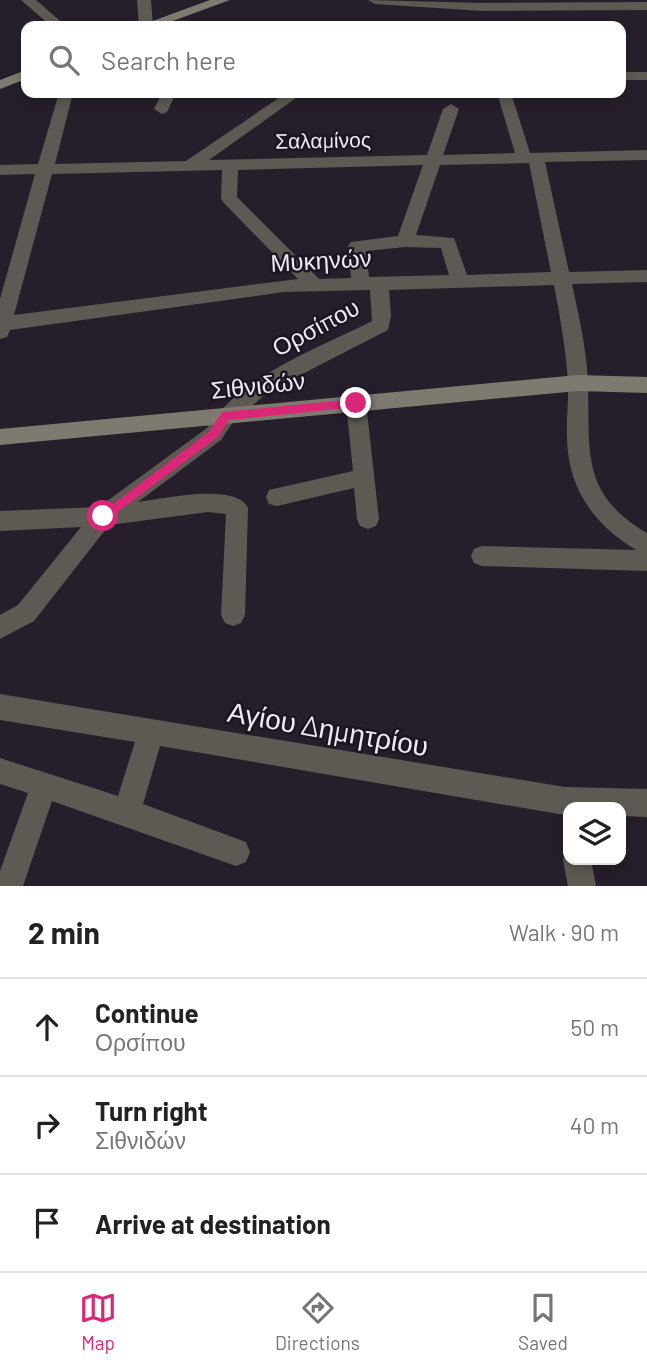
<!DOCTYPE html>
<html lang="en">
<head>
<meta charset="utf-8">
<style>
	body { margin:0; font-family:Barlow,sans-serif; background:#f6f6f6; color:#222 }
	.controls { position:absolute; right:21px; bottom:21px; display:grid; overflow:hidden; border-radius:14px; box-shadow:0 4px 10px #0003 }
	.controls button { width:63px; height:63px; display:grid; place-items:center; padding:0; border:0; border-bottom:2px solid #e0e0e0; background:#fff; color:#222; font:35px sans-serif }
	.stop { position:absolute; width:21px; height:21px; margin:-16px; border:5px solid #db2777; border-radius:50%; background:#fff }
	.stop.end { background:#db2777; border-color:#fff; box-shadow:0 2px 7px #0008 }
	.list { margin:0; padding:0; list-style:none }
	h2 { display:flex; justify-content:space-between; align-items:center; height:91px; margin:0; padding:0 28px; font-size:30px }
	h2 small { font-size:23px; font-weight:400; color:#767676 }
	.list li { display:grid; grid-template-columns:46px 1fr auto; gap:21px; align-items:center; box-sizing:border-box; height:98px; padding:0 28px; border-top:2px solid #e0e0e0 }
	.list b { display:block; font-size:26px; white-space:nowrap }
	.list p { margin:0; font-size:23px; white-space:nowrap; color:#767676 }
	.list em { font-size:23px; font-style:normal; color:#767676 }
	.icon { flex:none; width:38px; height:38px; fill:none; stroke:currentColor; stroke-width:2; stroke-linecap:round; stroke-linejoin:round }
	.map { position:relative; flex:none; width:647px; height:886px; overflow:hidden }
	.search { position:absolute; background:#fff; box-shadow:0 4px 10px #0003; left:21px; right:21px; top:21px; height:77px; display:flex; align-items:center; gap:18px; box-sizing:border-box; padding:0 24px; border-radius:14px; color:#767676; font-size:26px }
	.sheet { height:385px; background:#fff }
	nav { display:flex; justify-content:space-around; align-items:center; box-sizing:border-box; height:98px; border-top:2px solid #e0e0e0; background:#fff; font-size:19px; color:#767676 }
	nav a { display:grid; justify-items:center; gap:4px }
	nav .on { color:#db2777 }
	.map>svg:first-child { display:block }
	.lines { fill:none; stroke-linecap:round; stroke-linejoin:round }
	.street { fill:#5d5a53; fill-rule:evenodd }
	.secondary { fill:#7e7a6f; fill-rule:evenodd }
	.route { fill:#db2777 }
	.labels { text-anchor:middle; stroke-width:5; stroke-linejoin:round; paint-order:stroke }
	.far-street-label { font-size:21px; fill:#eee9f2; stroke:#1d1522 }
	.street-label { font-size:24px; fill:#eee9f2; stroke:#1d1522 }
	.near-street-label { font-size:28px; fill:#eee9f2; stroke:#1d1522 }
</style>
</head>
<body>
<div class="map">
<svg width="647" height="886" viewBox="0 0 647 886">
	<rect width="100%" height="100%" fill="#261f2b"/>
	<g class="lines">
		<g class="street">
			<path d="M21 0H36L66 26H51Z"/>
			<path d="M137 0H151L153 26H139Z"/>
			<path d="M368 0 483 3 647 2V10L483 11 375 4Z"/>
			<rect x="621" y="72" width="26" height="8"/>
			<path d="M59 93H73L55 164 186 161 286 93H303L209 160 427 155 443 109 451 104 459 109 443 155 515 153 497 93H511L530 153 647 150V160L545 162 569 272 647 270V282L572 284C579 317 587 351 588 385 590 451 580 494 647 533V571L482 566 474 563 471 556 474 549 482 546 636 550C593 524 567 487 567 436 566 418 569 400 568 382 566 349 560 317 554 285L389 290 391 316 388 330 269 391 233 422 221 440 138 502C163 499 236 482 248 508L245 615 241 623 233 626 225 623 221 615 226 514 208 512 109 525 34 621 0 639V615L18 605 81 527 0 531V511L99 507 207 428C244 374 315 350 372 321L370 290 284 292 10 330 7 337 0 339V299L35 174 0 175V165L38 164ZM529 163 551 272 467 275 454 238 416 235 440 165ZM423 165 398 236 351 242 348 246 351 278 319 279 237 197 238 170ZM222 170 221 198 223 202 298 279 14 315 52 174ZM405 247 441 248 449 275 369 277 366 251Z"/>
			<path d="M162 93H176L167 112 162 114 154 109Z"/>
			<path d="M356 395 363 397 366 403 379 519 376 526 368 529 360 526 357 519 354 488 277 506 269 504 266 497 269 490 353 471 346 403 349 397Z"/>
			<path d="M0 694 565 787 647 789V817L621 816V807H568V815H565L160 746 143 804 246 842 250 852 246 862 236 866 52 801 23 886H0V871L28 793 0 784V758L118 796 135 742 0 720Z"/>
			<path d="M568 849V860H591L596 886H568L563 860Z"/>
		</g>
		<g class="secondary">
			<path d="M210 0H230L159 26H139Z"/>
			<path d="M26 70V79L0 89V80Z"/>
			<path d="M578 375 647 377V393L578 391 0 445V429Z"/>
		</g>
	</g>
	<path class="route" d="M356 399 362 403 356 407 229 420 218 437 107 520H99L97 516 210 431 222 412Z"/>
	<g class="labels">
		<g class="far-street-label">
			<text transform="translate(323 141) rotate(-1)" y="7">Σαλαμίνος</text>
		</g>
		<g class="street-label">
			<text transform="translate(321 261) rotate(-3)" y="8">Μυκηνών</text>
			<text transform="translate(316 328) rotate(-28)" y="8">Ορσίπου</text>
			<text transform="translate(258 386) rotate(-6)" y="8">Σιθνιδών</text>
		</g>
		<g class="near-street-label">
			<text transform="translate(328 729) rotate(10)" y="10">Αγίου Δημητρίου</text>
		</g>
	</g>
</svg>
<div class="controls">
<button><svg class="icon" aria-label="layers" viewBox="0 0 24 24"><path d="M12 4l9 5-9 5-9-5zM3 14l9 5 9-5"/></svg></button>
</div>
<div class="stop" style="left:103px;top:516px"></div>
<div class="stop end" style="left:356px;top:403px"></div>
<div class="search"><svg class="icon" aria-label="search" viewBox="0 0 24 24"><circle cx="10" cy="10" r="6"/><path d="M15 15l6 6"/></svg>Search here</div>
</div>
<section class="sheet">
<h2>2 min<small>Walk · 90 m</small></h2>
<ul class="list">
<li><svg class="icon" aria-label="ahead" viewBox="0 0 24 24"><path d="M12 20V5M6 11l6-6 6 6"/></svg><div><b>Continue</b><p>Ορσίπου</p></div><em>50 m</em></li>
<li><svg class="icon" aria-label="right" viewBox="0 0 24 24"><path d="M7 20v-9h11M14 6l5 5-5 5"/></svg><div><b>Turn right</b><p>Σιθνιδών</p></div><em>40 m</em></li>
<li><svg class="icon" aria-label="arrive" viewBox="0 0 24 24"><path d="M6 21V4h12l-3 4 3 4H6"/></svg><div><b>Arrive at destination</b></div></li>
</ul>
</section>
<nav>
<a class="on"><svg class="icon" aria-label="map" viewBox="0 0 24 24"><path d="M3 6l6-2 6 2 6-2v14l-6 2-6-2-6 2zM9 4v14M15 6v14"/></svg>Map</a>
<a><svg class="icon" aria-label="directions" viewBox="0 0 24 24"><path d="M12 3l9 9-9 9-9-9zM9 14v-3h6M13 9l2 2-2 2"/></svg>Directions</a>
<a><svg class="icon" aria-label="saved" viewBox="0 0 24 24"><path d="M7 4h10v16l-5-4-5 4z"/></svg>Saved</a>
</nav>
</body>
</html>
